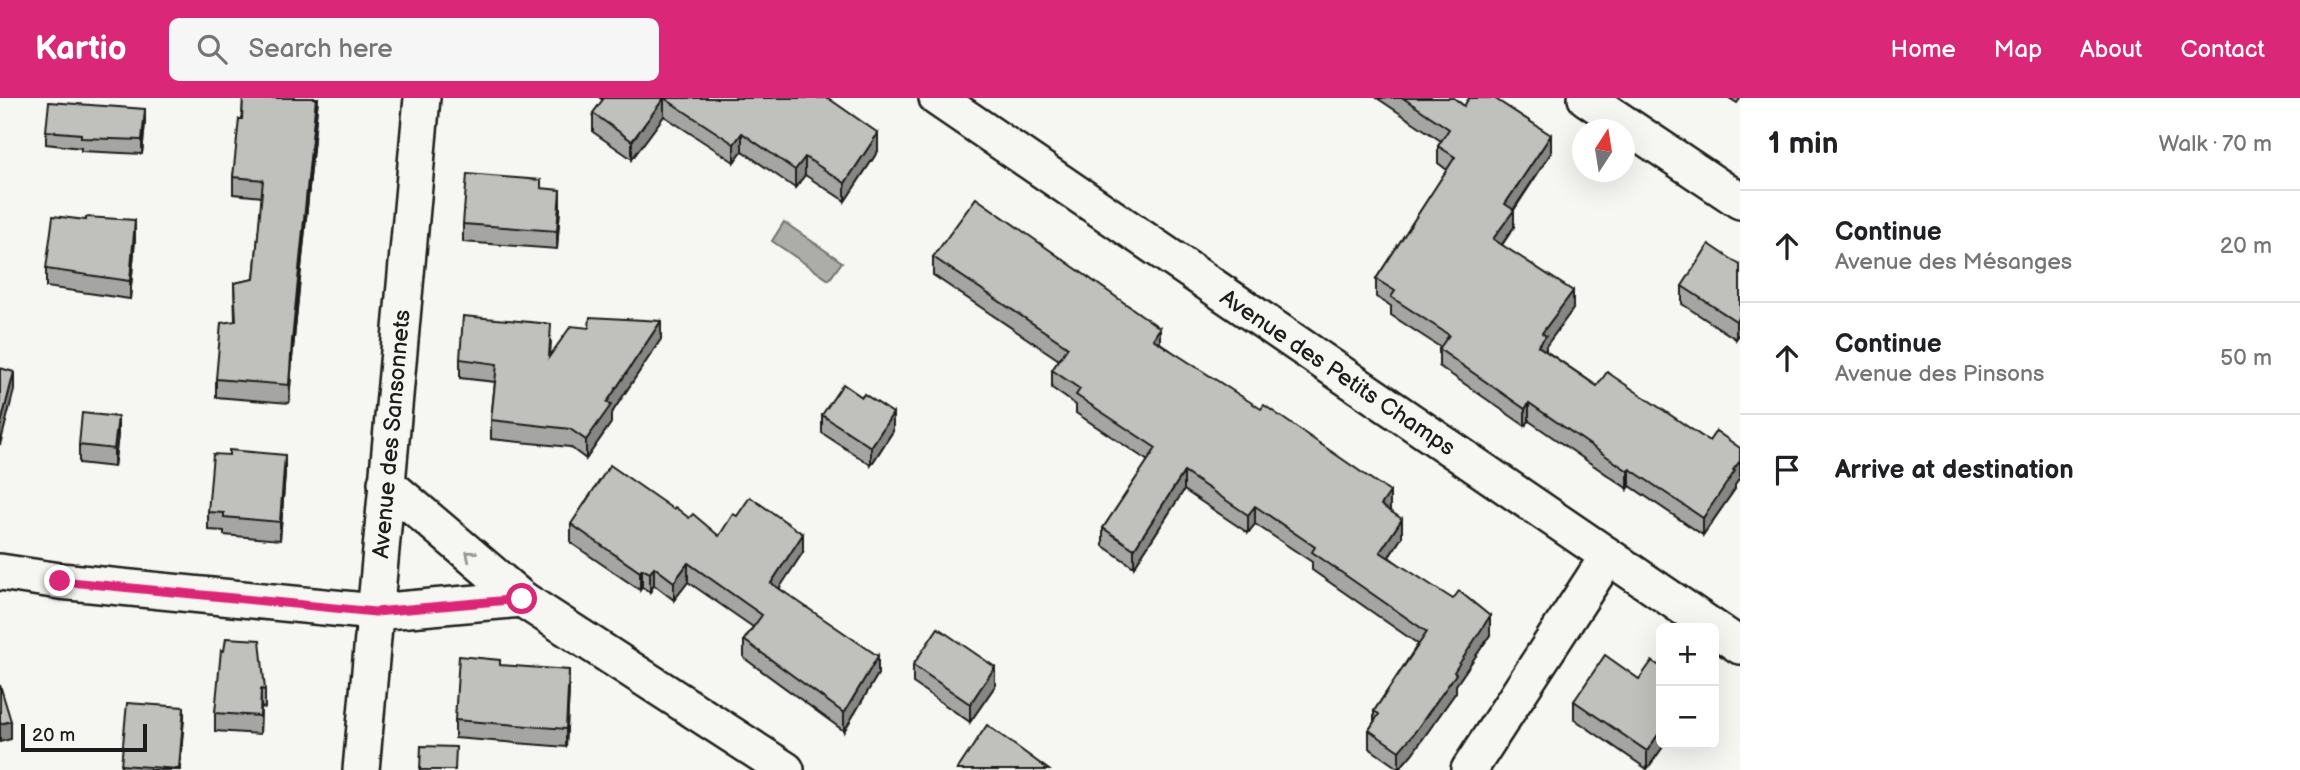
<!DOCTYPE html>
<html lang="en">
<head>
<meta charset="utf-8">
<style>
	body { margin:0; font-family:"Balsamiq Sans",sans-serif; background:#f6f6f6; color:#202124 }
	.controls { position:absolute; right:21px; bottom:21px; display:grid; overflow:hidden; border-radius:10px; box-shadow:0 7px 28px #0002 }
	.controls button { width:63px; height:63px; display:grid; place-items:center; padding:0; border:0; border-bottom:2px solid #e0e0e0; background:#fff; color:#202124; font:35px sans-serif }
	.compass { position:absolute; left:1572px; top:21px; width:63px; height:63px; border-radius:50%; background:#fff; box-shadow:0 7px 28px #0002; rotate:12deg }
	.scale { position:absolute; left:21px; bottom:18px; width:126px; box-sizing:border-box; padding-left:7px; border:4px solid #1c1c1c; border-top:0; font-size:19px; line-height:24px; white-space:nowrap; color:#1c1c1c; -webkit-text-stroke:5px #f6f6f2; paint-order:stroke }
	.stop { position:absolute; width:21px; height:21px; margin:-16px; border:5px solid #db2777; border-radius:50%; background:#fff }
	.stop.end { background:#db2777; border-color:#fff; box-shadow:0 2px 7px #0008 }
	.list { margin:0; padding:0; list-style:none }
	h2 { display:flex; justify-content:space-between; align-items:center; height:91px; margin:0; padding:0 28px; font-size:30px }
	h2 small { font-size:23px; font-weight:400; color:#757577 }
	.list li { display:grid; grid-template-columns:46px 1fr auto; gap:21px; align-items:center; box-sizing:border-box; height:112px; padding:0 28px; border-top:2px solid #e0e0e0 }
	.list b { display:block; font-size:26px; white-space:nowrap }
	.list p { margin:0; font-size:23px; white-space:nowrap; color:#757577 }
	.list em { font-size:23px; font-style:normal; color:#757577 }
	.icon { flex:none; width:38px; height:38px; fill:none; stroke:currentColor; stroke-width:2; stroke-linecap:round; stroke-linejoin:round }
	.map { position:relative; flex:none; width:1740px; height:672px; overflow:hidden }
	header { display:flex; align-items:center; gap:42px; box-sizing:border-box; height:98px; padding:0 35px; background:#db2777; color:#fff }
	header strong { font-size:33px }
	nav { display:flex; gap:38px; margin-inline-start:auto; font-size:24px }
	.search { width:490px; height:63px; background:#f6f6f6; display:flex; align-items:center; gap:18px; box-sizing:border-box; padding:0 24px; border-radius:10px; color:#757577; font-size:26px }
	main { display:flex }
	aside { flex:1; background:#fff }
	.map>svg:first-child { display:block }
	.water { fill:#acaca9; stroke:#727271; stroke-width:2 }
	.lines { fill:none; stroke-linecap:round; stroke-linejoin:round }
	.street-casing { stroke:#1c1c1c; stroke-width:40 }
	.street { stroke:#f6f6f2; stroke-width:35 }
	.wall { fill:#a5a5a3; stroke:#1c1c1c; stroke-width:2 }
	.shaded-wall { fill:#868684; stroke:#1c1c1c; stroke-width:2 }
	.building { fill:#c0c0bd; stroke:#1c1c1c; stroke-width:2 }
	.oneway { stroke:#949492 }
	.route { stroke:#db2777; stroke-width:9 }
	.labels { text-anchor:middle; stroke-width:5; stroke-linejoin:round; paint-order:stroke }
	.street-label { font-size:23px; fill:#1c1c1c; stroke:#f6f6f2 }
</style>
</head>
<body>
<header>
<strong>Kartio</strong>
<div class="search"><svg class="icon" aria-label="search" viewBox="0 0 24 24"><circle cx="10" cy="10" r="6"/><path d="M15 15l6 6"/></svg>Search here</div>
<nav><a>Home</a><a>Map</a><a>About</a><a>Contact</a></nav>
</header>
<main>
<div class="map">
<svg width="1740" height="672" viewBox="0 0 1740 672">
	<rect width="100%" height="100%" fill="#f6f6f2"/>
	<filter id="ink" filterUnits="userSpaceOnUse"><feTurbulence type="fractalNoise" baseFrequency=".0143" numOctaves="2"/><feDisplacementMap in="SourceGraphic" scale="14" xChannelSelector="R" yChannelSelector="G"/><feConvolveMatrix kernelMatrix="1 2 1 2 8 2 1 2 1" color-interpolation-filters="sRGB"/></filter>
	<g filter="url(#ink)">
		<path class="water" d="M784 124 842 164 829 182 772 143Z"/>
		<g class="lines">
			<g class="street-casing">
				<g id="street">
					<path d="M937 0 1740 548"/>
					<path d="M1586 0 1740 103"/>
					<path d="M386 385 522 501 786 672"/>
					<path d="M0 474 60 483 375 514 522 501"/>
					<path d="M361 672 422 0"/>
					<path d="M1469 672 1608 458"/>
				</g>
			</g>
			<use href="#street" class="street"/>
		</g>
		<g class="wall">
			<path d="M243 0H318L292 261 289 305 216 299V281L235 223 234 185 254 181 262 99 233 96V79L242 21Z"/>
			<path d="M600 0H828L878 53 845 103 805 77 795 90 742 53 734 64 664 18 632 61 593 34V15L603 2Z"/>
			<path d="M1377 0H1454L1464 8 1551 55 1514 112V129L1502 147 1573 211 1546 248V253L1597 288 1709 343 1740 350V380L1735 387V391L1703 437 1630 388 1628 391 1529 323 1525 328 1439 268V251L1440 249 1391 217V208L1376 199V181L1447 72 1438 65V48L1441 43Z"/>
			<path d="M1729 0H1740V1L1737 5Z"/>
			<path d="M145 24 142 56 81 53V50L46 46V33Z"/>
			<path d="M541 90 560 110 557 151 463 144V126Z"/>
			<path d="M135 141 130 201 46 189V171Z"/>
			<path d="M933 159 1160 245 1390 412 1402 439 1389 459 1490 537 1456 587V594L1412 656 1399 671 1369 650V632L1374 624V613L1418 546 1312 472V464L1255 426 1248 435 1184 392 1134 469 1103 448V430L1148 363 1076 315V307L1052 290V272L1059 262 933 177Z"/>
			<path d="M1740 167V235L1736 241 1682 206V188Z"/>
			<path d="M661 241 611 316V325L586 361 570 349 491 341V322L495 284 460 280V261L551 244 550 257Z"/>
			<path d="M862 299 893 333 871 367 822 335V317Z"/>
			<path d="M118 337 114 369 79 365V347Z"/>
			<path d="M285 375 280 442 224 437V433L208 432V414Z"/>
			<path d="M673 411 719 438 803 454 779 490 878 576 844 633 744 560V542L753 529 688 484 674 502 654 487 650 494 642 489 640 492 571 445V426Z"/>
			<path d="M224 553 265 592V610L261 609 260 636 215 633V615Z"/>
			<path d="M913 567 995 588 970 624 913 585Z"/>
			<path d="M569 591 566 649 455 640V622Z"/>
			<path d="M1574 603 1661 646H1665L1647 671 1574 621Z"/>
			<path d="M184 619 180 672H121V667Z"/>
		</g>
		<g class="shaded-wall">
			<path d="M316 0H318L292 261 289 305 292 243Z"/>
			<path d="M664 0V18L632 61V43Z"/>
			<path d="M145 11V24L142 56V42Z"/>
			<path d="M742 35V53L734 64V46Z"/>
			<path d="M878 35V53L845 103V85Z"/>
			<path d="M1551 37V55L1505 124V106Z"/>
			<path d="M805 59V77L795 90V72Z"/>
			<path d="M560 92V110L557 151V133Z"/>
			<path d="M1514 112V129L1493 159V141Z"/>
			<path d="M135 122V141L130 201V183Z"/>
			<path d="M1573 193V211L1546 248V255L1538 248 1542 235Z"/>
			<path d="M1740 217V235L1736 241V223Z"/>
			<path d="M661 223V241L611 316V325L586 361V342L607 304Z"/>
			<path d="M1160 230V248L1153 241Z"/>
			<path d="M14 274V292L0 347V329Z"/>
			<path d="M1529 305V323L1525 328V311Z"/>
			<path d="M893 315V333L871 367V349Z"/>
			<path d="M118 319V337L114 369V351Z"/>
			<path d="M285 357V375L280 442V424Z"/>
			<path d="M1740 363V380L1735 387V391L1703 437V420L1733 372Z"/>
			<path d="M1630 371V388L1628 391V373Z"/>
			<path d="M1184 374V392L1134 469V451Z"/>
			<path d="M1390 394V412L1381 425V407Z"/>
			<path d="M1255 408V426L1248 435V417Z"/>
			<path d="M1402 421V439L1380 472V454Z"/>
			<path d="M803 436V454L771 503V485Z"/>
			<path d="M688 465V484L674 502V484Z"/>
			<path d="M654 469V487L650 494V475Z"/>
			<path d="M642 471V489L640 492V474Z"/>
			<path d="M1490 518V537L1456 587V594L1412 656 1399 671V653Z"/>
			<path d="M878 558V576L844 633V615Z"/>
			<path d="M995 569V588L970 624V606Z"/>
			<path d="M569 572V591L566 649V631Z"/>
			<path d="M261 591V609L260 636V618Z"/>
			<path d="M184 609V619L179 672Z"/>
			<path d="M11 623V641L0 644V626Z"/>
			<path d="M1661 632V646H1665L1647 671V653Z"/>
		</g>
		<g class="building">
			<path d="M243 0H316L292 243 289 287 216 281 221 225 236 223 234 185 254 181 263 82 233 79 239 21H242Z"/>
			<path d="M604 0H664L632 43 593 15Z"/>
			<path d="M664 0H828L878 35 845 85 805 59 795 72 742 35 734 46Z"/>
			<path d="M1403 0H1454L1464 8 1469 0H1494L1551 37 1505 106 1514 112 1493 141 1573 193 1542 235 1546 238 1538 248 1597 288 1607 274 1709 343 1716 333 1740 350V363L1733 372 1735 373 1703 420 1630 371 1628 373 1529 305 1525 311 1439 251 1449 237 1391 199 1395 193 1376 181 1455 59 1438 48 1449 31Z"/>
			<path d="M49 4 145 11 142 42 81 40V36L46 33Z"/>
			<path d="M467 76 541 82V90L560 92 557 133 463 126Z"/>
			<path d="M976 100 1160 230 1153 241 1261 311 1264 307 1390 394 1381 407 1402 421 1380 454 1453 501 1459 493 1490 518 1454 574 1456 576 1412 638 1399 653 1369 632 1379 616 1374 613 1427 534 1312 454 1315 449 1255 408 1248 417 1184 374 1134 451 1103 430 1156 350 1076 297 1080 291 1052 272 1068 249 933 159Z"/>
			<path d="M53 118 86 122V119L135 122 130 183 46 171Z"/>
			<path d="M1709 146 1740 167V217L1736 223 1682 188Z"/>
			<path d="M463 218 551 226 549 259 571 228 589 230 590 219 661 223 607 304 611 307 586 342 570 331 491 322 497 266 460 261Z"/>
			<path d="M0 270 14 274 0 329Z"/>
			<path d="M843 286 862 299 864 296 893 315 871 349 822 317Z"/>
			<path d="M82 315 118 319 114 351 79 347Z"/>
			<path d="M229 352 285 357 280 424 224 419V415L208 414 213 356 229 357Z"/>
			<path d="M610 367 673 411 675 409 689 420 693 416 719 438 733 416 737 418 750 399 803 436 771 485 878 558 844 615 744 542 762 517 688 465 674 484 654 469 650 475 642 471 640 474 571 426Z"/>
			<path d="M938 530 995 569 970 606 913 567Z"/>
			<path d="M226 540 260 542 265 592 261 591 260 618 215 615 221 552 224 553Z"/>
			<path d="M1605 557 1639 581 1652 563 1661 569V632L1647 653 1574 603Z"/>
			<path d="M459 558 500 562V567L569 572 566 631 455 622Z"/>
			<path d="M0 587 11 623 0 626Z"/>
			<path d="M127 605 184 609 179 671 121 667Z"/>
			<path d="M987 627 1049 672H957Z"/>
			<path d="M421 648 456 649 455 672H420Z"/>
		</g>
		<defs><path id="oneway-chevron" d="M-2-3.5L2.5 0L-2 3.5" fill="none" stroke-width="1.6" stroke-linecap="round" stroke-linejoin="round" transform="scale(1.75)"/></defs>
		<use class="oneway" href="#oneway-chevron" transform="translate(470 457) rotate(-140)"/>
	</g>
	<g class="lines" filter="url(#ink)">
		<path class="route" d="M60 483 375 514 522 501"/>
	</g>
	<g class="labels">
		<g class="street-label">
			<text transform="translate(1338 274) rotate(34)" y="8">Avenue des Petits Champs</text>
			<text transform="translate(391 336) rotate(-85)" y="8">Avenue des Sansonnets</text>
		</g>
	</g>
</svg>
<div class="controls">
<button>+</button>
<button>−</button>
</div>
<svg class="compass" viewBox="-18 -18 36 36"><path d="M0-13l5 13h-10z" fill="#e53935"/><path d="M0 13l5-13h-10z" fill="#757577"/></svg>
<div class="scale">20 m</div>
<div class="stop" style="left:522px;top:501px"></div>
<div class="stop end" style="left:60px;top:483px"></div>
</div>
<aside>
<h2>1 min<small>Walk · 70 m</small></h2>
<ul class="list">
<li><svg class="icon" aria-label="ahead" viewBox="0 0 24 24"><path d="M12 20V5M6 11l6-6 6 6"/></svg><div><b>Continue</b><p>Avenue des Mésanges</p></div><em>20 m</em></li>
<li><svg class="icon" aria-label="ahead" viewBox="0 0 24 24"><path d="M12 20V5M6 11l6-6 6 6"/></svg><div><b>Continue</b><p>Avenue des Pinsons</p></div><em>50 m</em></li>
<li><svg class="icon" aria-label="arrive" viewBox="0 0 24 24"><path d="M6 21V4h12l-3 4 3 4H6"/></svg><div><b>Arrive at destination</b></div></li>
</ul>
</aside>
</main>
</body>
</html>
